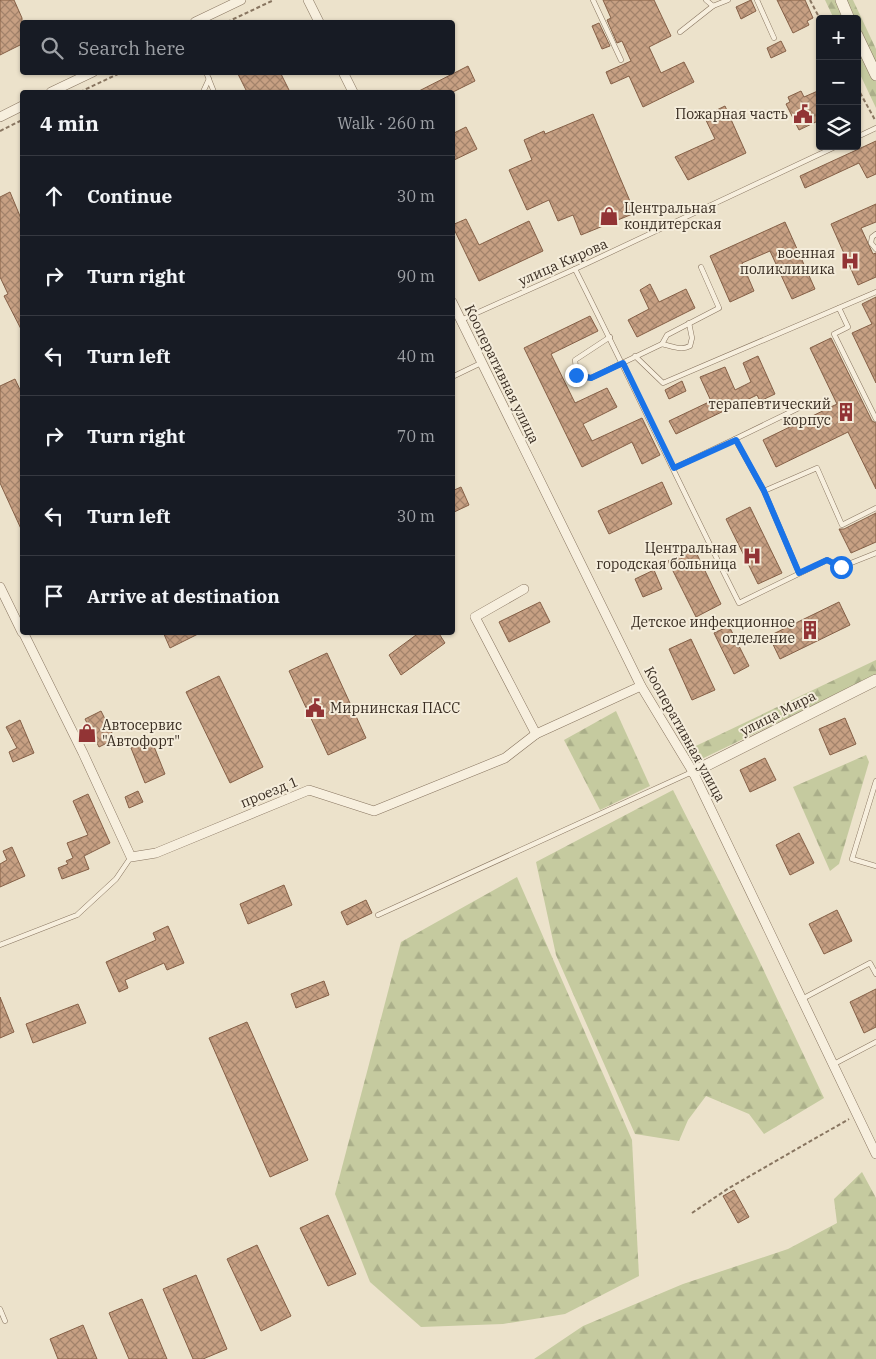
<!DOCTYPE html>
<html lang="en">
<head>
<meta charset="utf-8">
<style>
	body { margin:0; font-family:"IBM Plex Serif",serif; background:#20242c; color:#f1f3f6 }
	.controls { position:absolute; right:15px; top:15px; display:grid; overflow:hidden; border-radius:5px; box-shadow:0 1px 4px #0004 }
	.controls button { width:45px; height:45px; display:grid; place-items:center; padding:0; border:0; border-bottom:1px solid #363941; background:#171b24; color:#f1f3f6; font:25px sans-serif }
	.stop { position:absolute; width:15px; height:15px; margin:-11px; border:4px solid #1a73e8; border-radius:50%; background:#fff }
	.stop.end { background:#1a73e8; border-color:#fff; box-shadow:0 1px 5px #0008 }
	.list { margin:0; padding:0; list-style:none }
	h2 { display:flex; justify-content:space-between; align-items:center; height:65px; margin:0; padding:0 20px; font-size:21px }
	h2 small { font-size:16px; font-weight:400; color:#9ea1a6 }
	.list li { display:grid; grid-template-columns:32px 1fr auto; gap:15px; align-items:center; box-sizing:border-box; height:80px; padding:0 20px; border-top:1px solid #363941 }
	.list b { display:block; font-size:19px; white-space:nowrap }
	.list em { font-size:16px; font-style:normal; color:#9ea1a6 }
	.icon { flex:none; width:28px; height:28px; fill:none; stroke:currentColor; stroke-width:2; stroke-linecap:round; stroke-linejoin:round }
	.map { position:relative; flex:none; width:876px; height:1359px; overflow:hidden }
	.search { position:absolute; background:#171b24; box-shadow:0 1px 4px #0004; left:20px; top:20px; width:435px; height:55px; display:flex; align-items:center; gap:12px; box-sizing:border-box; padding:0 18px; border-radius:5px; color:#9ea1a6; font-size:19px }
	.panel { position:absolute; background:#171b24; box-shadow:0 1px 4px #0004; left:20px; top:90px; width:435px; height:545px; border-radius:5px }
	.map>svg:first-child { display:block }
	.forest { fill:url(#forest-firs) }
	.building { fill:url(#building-cross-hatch); stroke:#856047 }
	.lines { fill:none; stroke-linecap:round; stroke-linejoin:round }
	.service-casing { stroke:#887560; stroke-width:5.5 }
	.minor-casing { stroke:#887560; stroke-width:10 }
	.tertiary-casing { stroke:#887560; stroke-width:12 }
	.path { stroke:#887560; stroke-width:2; stroke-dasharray:4 2.5; stroke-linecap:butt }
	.service { stroke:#f7efde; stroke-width:4.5 }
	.minor { stroke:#f7efde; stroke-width:9 }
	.tertiary { stroke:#f7efde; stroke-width:11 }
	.route { stroke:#1a73e8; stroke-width:6 }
	.labels { text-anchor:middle; stroke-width:4; stroke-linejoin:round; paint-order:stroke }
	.poi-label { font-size:14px; fill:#392d22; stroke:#f4ecda; text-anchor:end }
	.street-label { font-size:14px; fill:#392d22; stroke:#f4ecda }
</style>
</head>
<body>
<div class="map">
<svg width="876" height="1359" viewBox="0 0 876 1359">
	<defs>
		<pattern id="forest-firs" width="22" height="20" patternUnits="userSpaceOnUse" patternTransform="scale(1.25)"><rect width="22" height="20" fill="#c5ca9f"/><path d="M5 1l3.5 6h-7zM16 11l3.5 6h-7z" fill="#aaae89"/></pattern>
		<pattern id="building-cross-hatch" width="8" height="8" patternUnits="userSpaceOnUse" patternTransform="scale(1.25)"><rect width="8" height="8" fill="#c7a083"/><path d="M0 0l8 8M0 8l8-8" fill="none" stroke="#a3836b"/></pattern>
	</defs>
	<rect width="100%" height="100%" fill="#ece2cb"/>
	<g class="forest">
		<path d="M825 0H853L876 49V108L857 68V19H834Z"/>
		<path d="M876 660V675L687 766 681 753Z"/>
		<path d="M616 711 650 786 600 810 564 740Z"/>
		<path d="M866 755 869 762 839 864 830 871 793 787Z"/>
		<path d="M673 790 755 952 824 1098 764 1134 749 1114 706 1096 688 1120 679 1141 635 1134 556 955 536 862Z"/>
		<path d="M517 877 632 1140 639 1276 565 1314 503 1324 421 1327 370 1282 335 1194 401 942Z"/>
		<path d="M862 1172 876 1198V1359H534L583 1326 683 1284 788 1249 837 1223 834 1199Z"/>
	</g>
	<g class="building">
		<path d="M0 0H14L22 18V44L0 55Z"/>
		<path d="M603 0H654L671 36 649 47 661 73 684 62 694 82 643 107 629 76 611 84 606 72 631 61 622 41 617 43 607 20 611 18Z"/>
		<path d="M751 0 756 11 741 19 736 7Z"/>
		<path d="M777 0H805L813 18 807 21 809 25 793 33Z"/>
		<path d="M599 23 610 46 602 49 592 26Z"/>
		<path d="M781 41 786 51 771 58 767 48Z"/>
		<path d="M468 66 475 81 453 92H417Z"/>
		<path d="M237 72H280L290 92H247Z"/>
		<path d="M820 90V120L799 130 786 104 790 102 788 97 801 91 804 97Z"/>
		<path d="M725 106 746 153 688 180 675 157 715 139 704 116Z"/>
		<path d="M593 114 635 213 581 235 573 215 558 221 549 200 527 210 509 170 532 160 524 140 544 131 545 134Z"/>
		<path d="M466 127 477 149 452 161V134Z"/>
		<path d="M876 141V174L867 178 859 163 805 188 800 176Z"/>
		<path d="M10 192 22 221V331L4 296 8 294 0 277V197Z"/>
		<path d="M876 204V222L861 228 873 254 876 253V277L858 285 831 224Z"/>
		<path d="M466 219 479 245 529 221 543 251 479 281 452 225Z"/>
		<path d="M785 222 815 289 792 299 770 251 742 263 754 291 730 302 710 256Z"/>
		<path d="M650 284 659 302 686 289 695 308 637 337 628 320 649 309 640 290Z"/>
		<path d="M876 297V383L852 333 872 324 862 304Z"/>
		<path d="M590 316 598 331 551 354 575 403 607 388 617 407 583 424 592 441 642 418 660 455 642 464 632 442 582 467 524 348Z"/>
		<path d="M831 338 872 421 876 423V489L848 432 776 467 763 440 837 404 810 348Z"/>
		<path d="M758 356 775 394 760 401 757 395 676 434 669 421 711 401 700 377 725 367 735 390 751 382 743 363Z"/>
		<path d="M15 379 22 394V531L0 483V386Z"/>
		<path d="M682 381 686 391 669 399 665 390Z"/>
		<path d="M662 482 672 504 609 534 598 511Z"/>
		<path d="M461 487 469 505 452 513V491Z"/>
		<path d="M750 507 782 573 758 584 726 519Z"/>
		<path d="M876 513V542L851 553 839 529H844Z"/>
		<path d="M694 548 721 604 696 617 668 561Z"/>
		<path d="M654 570 662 589 643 597 635 579Z"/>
		<path d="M540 602 550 622 509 642 499 622Z"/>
		<path d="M839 602 850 625 780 659 769 636Z"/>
		<path d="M729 626 749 666 734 674 714 633Z"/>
		<path d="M163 632H202L170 648Z"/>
		<path d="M420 632H438L445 643 401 675 389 655Z"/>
		<path d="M691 639 715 690 692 700 669 649Z"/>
		<path d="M327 653 366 738 328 755 289 671Z"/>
		<path d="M219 676 263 767 230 783 186 692Z"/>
		<path d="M101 711 115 739 99 747 85 719Z"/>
		<path d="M845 718 856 744 830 755 819 729Z"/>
		<path d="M20 720 34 753 13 762 9 752 17 748 6 727Z"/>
		<path d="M151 739 165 774 145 783 131 748Z"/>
		<path d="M765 758 776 780 750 792 740 770Z"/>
		<path d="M138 791 143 802 129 808 125 797Z"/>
		<path d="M88 794 110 843 84 856 89 869 62 879 58 868 68 864 66 861 73 858 67 843 88 835 73 801Z"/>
		<path d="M799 833 814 863 790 875 776 845Z"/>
		<path d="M12 847 25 876 0 887V864L7 860 3 851Z"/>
		<path d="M284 885 292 905 248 924 240 904Z"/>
		<path d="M366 900 372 913 347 925 341 912Z"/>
		<path d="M837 910 852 941 824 954 809 924Z"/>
		<path d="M168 926 184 963 167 970 164 963 125 980 128 988 119 992 106 962 156 940 153 933Z"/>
		<path d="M324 981 329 995 296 1008 291 994Z"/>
		<path d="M876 989V1027L864 1033 850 1002Z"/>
		<path d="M0 997 14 1032 0 1038Z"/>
		<path d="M78 1004 86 1023 33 1043 26 1024Z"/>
		<path d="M247 1022 308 1160 270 1177 209 1038Z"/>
		<path d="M734 1190 749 1217 738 1223 723 1196Z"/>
		<path d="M328 1215 356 1274 328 1286 300 1228Z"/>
		<path d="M257 1245 291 1316 261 1331 227 1259Z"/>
		<path d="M196 1275 227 1349 203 1359H193L163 1289Z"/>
		<path d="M142 1299 167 1359H129L109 1313Z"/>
		<path d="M83 1325 97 1359H58L50 1339Z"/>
	</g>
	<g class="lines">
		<g class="service-casing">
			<g id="service">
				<path d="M593 0 621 60"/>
				<path d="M706 0 713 6 728 0"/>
				<path d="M757 0 774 38"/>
				<path d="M680 32 713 6"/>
				<path d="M206 72 214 92"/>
				<path d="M203 92 209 79"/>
				<path d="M857 137 876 128"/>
				<path d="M876 234 872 237 871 243 876 249"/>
				<path d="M575 269C631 380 683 492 739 603L827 560 841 567 876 553"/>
				<path d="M839 308 848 327 834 334 876 419"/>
				<path d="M461 320 575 269 837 146"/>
				<path d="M610 337 575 360 577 375 591 378 662 344 667 335 719 308 701 267"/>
				<path d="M662 344C672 346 681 351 690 346L692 338 689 323"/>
				<path d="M635 356 663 383 876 292"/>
				<path d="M452 377 481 363"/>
				<path d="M735 439 807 404"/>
				<path d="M674 468 735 439 764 491 817 468 842 525 876 508"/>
				<path d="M764 491 799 573"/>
				<path d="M876 781 852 859 876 866"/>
				<path d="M378 915 692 772"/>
				<path d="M0 945 77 915 116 879 131 857"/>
				<path d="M802 999 870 963 876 974"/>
				<path d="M834 1064 876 1042"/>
				<path d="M0 1309 5 1321"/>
			</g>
		</g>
		<g class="minor-casing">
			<g id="minor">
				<path d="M308 0 319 22"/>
				<path d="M195 22 241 0"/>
				<path d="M343 72 353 92"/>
				<path d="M51 92 93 72"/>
				<path d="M0 117 22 106"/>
				<path d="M452 302 641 686 693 772 876 1154"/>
				<path d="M0 587 22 632"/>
				<path d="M524 589 475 617 536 734"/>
				<path d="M23 632 83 753 131 857 156 853 309 790 374 811 505 758 536 734 641 686"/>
			</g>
		</g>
		<g class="tertiary-casing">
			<g id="tertiary">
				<path d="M841 0 849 19"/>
				<path d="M857 35 876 75"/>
				<path d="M693 772 876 680"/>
			</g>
		</g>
		<g class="path">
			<path d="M810 0 820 19"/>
			<path d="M227 22 274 0"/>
			<path d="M857 87 875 120"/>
			<path d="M80 92 122 72"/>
			<path d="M0 131 22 120"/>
			<path d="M692 1213 729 1188 849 1119"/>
		</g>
		<use href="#service" class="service"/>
		<use href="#minor" class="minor"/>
		<use href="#tertiary" class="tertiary"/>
	</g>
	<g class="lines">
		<path class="route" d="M576 375 591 378 623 363 674 468 736 440 764 491 799 573 827 560 841 567"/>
	</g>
	<defs>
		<g id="civic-bare" transform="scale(1.5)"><path d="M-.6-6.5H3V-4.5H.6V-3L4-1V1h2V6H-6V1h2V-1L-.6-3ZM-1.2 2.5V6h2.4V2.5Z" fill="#923435" stroke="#f4ecda" stroke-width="2.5" paint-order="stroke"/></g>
		<g id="shop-bare" transform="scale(1.5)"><path d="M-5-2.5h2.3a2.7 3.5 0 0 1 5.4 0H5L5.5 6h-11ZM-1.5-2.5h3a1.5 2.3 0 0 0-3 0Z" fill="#923435" stroke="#f4ecda" stroke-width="2.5" paint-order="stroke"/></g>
		<g id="hospital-bare" transform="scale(1.5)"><path d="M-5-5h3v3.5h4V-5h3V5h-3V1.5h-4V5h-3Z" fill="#923435" stroke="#f4ecda" stroke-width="2.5" paint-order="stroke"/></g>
		<g id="building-bare" transform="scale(1.5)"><path d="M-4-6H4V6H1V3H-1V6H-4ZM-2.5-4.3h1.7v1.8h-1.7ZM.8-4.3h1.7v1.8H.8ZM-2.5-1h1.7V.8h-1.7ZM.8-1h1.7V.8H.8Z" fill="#923435" stroke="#f4ecda" stroke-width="2.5" paint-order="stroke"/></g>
	</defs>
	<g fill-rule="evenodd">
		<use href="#civic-bare" x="803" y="114"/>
		<use href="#shop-bare" x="609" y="216"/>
		<use href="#hospital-bare" x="850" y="261"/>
		<use href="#building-bare" x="846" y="412"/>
		<use href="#hospital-bare" x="752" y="556"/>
		<use href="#building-bare" x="810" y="630"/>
		<use href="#civic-bare" x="315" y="708"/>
		<use href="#shop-bare" x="87" y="733"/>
	</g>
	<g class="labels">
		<g class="poi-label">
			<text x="788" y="119">Пожарная часть</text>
			<text x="624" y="213" text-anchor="start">Центральная<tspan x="624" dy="16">кондитерская</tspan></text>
			<text x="835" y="258">военная<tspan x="835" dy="16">поликлиника</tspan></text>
			<text x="831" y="409">терапевтический<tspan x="831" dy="16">корпус</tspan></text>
			<text x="737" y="553">Центральная<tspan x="737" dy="16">городская больница</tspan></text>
			<text x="795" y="627">Детское инфекционное<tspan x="795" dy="16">отделение</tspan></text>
			<text x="330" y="713" text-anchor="start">Мирнинская ПАСС</text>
			<text x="102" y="730" text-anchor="start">Автосервис<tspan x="102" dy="16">"Автофорт"</tspan></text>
		</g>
		<g class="street-label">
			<text transform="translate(563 262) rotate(-24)" y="5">улица Кирова</text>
			<text transform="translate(502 374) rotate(64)" y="5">Кооперативная улица</text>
			<text transform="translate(778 713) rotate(-27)" y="5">улица Мира</text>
			<text transform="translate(685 734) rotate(61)" y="5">Кооперативная улица</text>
			<text transform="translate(269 792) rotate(-22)" y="5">проезд 1</text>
		</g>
	</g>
</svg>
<div class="controls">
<button>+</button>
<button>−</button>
<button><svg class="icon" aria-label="layers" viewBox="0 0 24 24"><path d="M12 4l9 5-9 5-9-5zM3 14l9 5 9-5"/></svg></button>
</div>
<div class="stop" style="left:841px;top:567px"></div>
<div class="stop end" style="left:576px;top:375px"></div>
<div class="search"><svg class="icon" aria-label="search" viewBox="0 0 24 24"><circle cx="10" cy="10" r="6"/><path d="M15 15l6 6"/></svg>Search here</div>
<section class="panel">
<h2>4 min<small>Walk · 260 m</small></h2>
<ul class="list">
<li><svg class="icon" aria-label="ahead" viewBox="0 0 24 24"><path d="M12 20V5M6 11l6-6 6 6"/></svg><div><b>Continue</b></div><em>30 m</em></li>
<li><svg class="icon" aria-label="right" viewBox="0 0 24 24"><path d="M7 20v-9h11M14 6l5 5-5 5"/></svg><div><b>Turn right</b></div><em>90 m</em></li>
<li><svg class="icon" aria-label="left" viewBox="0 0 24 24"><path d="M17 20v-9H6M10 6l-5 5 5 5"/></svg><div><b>Turn left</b></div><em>40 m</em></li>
<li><svg class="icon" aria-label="right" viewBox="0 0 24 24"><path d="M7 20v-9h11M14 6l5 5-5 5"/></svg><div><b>Turn right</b></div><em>70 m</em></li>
<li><svg class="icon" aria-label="left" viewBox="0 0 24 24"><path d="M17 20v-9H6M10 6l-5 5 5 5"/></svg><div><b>Turn left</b></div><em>30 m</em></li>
<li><svg class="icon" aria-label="arrive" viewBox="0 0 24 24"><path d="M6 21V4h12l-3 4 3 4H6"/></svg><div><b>Arrive at destination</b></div></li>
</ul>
</section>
</div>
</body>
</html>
